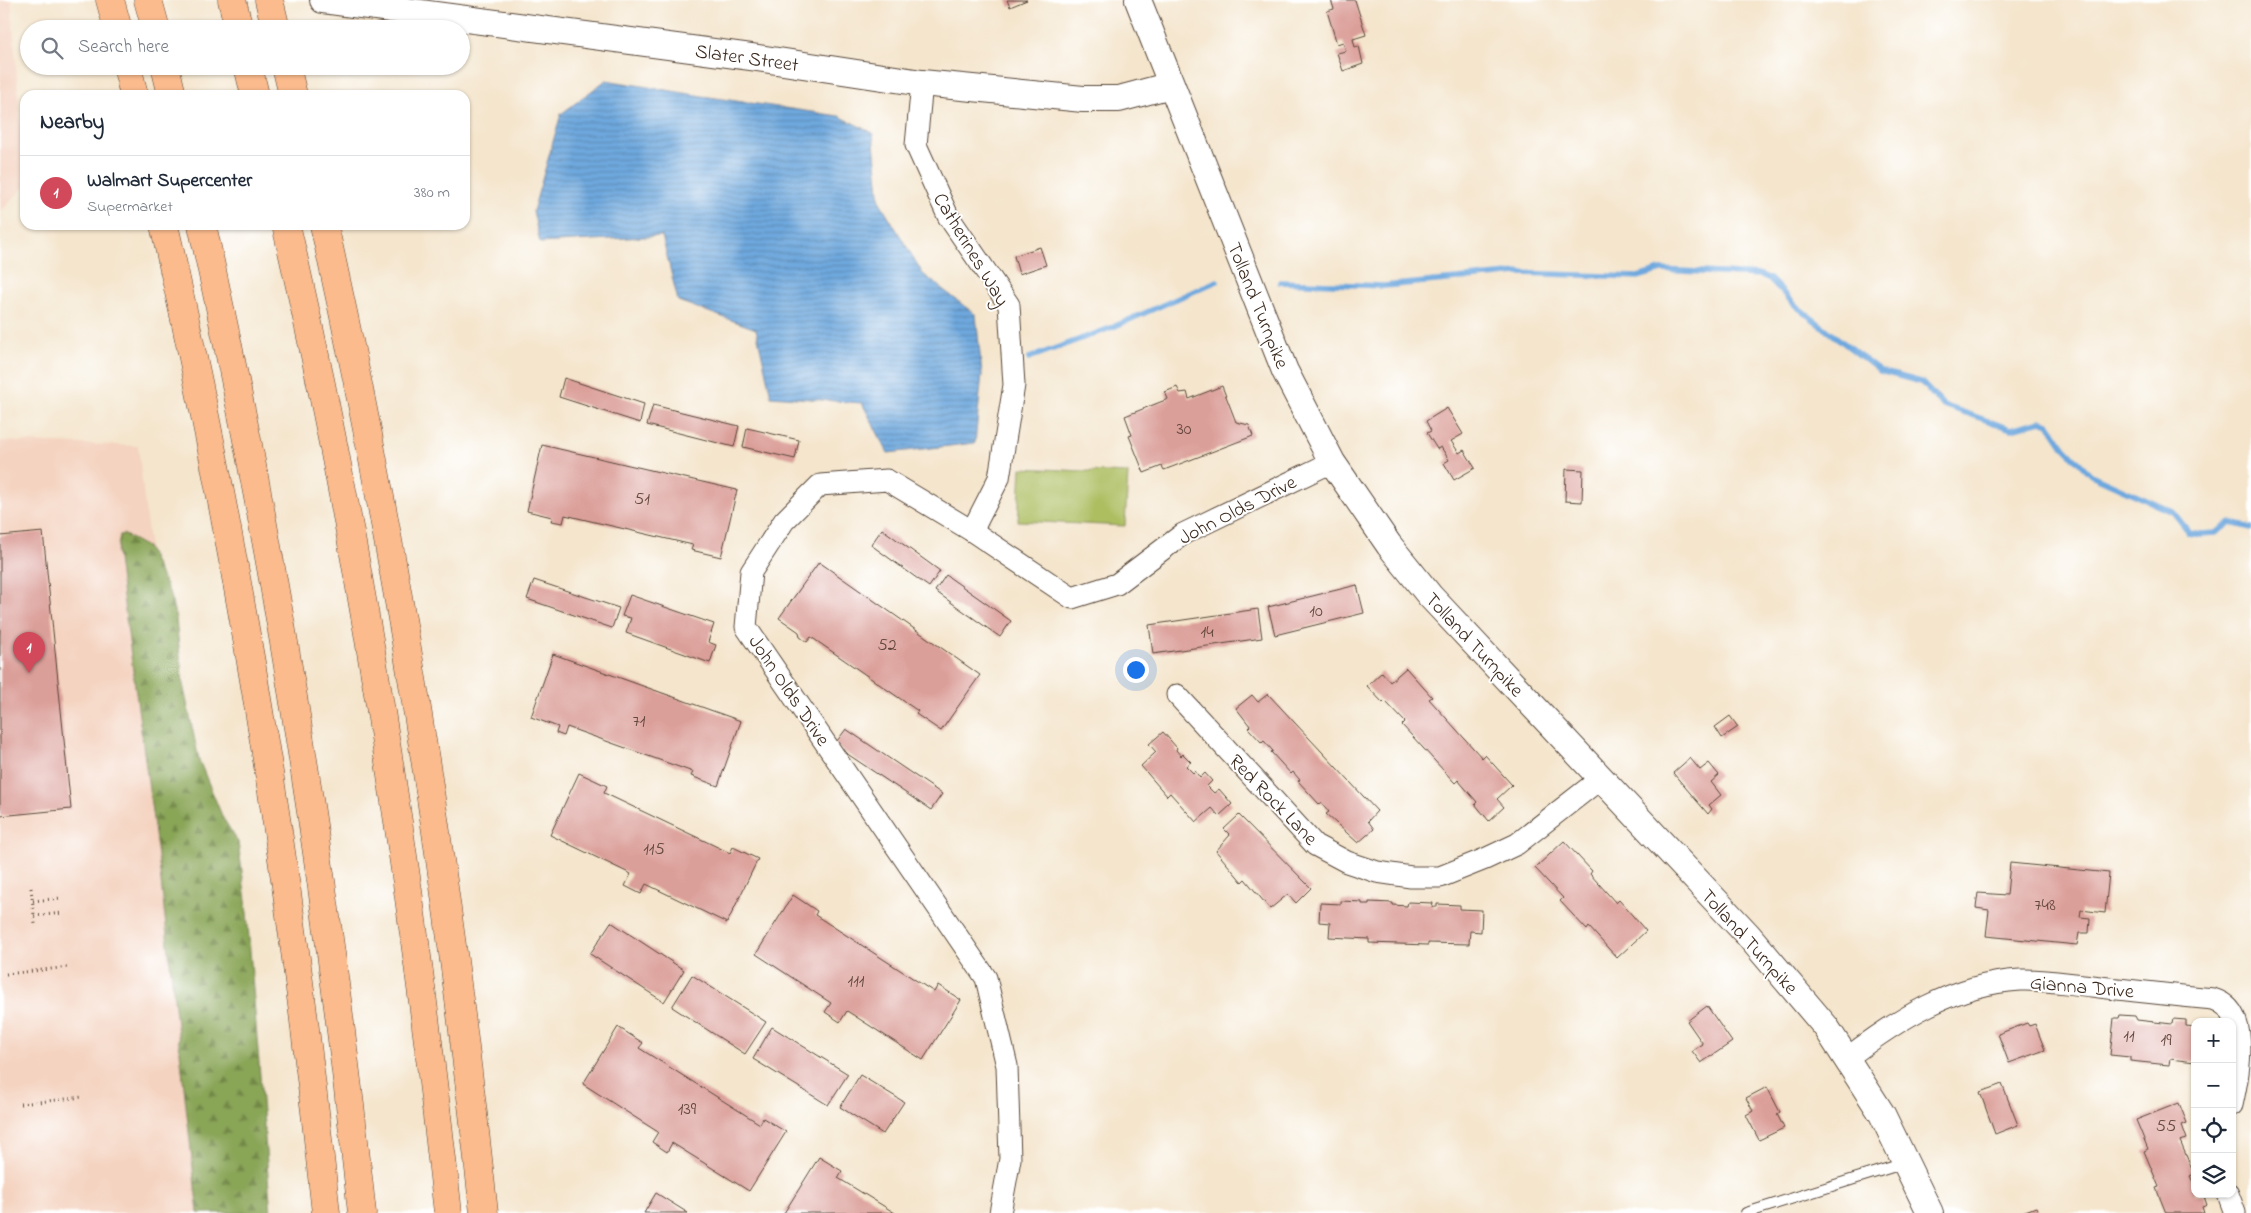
<!DOCTYPE html>
<html lang="en">
<head>
<meta charset="utf-8">
<style>
	body { margin:0; font-family:"Indie Flower",sans-serif; background:#f2f2f3; color:#1f2937 }
	.controls { position:absolute; right:15px; bottom:15px; display:grid; overflow:hidden; border-radius:10px; box-shadow:0 1px 4px #0004 }
	.controls button { width:45px; height:45px; display:grid; place-items:center; padding:0; border:0; border-bottom:1px solid #e0e1e3; background:#fff; color:#1f2937; font:25px sans-serif }
	.you { position:absolute; left:1135px; top:669px; width:18px; height:18px; margin:-12px; border:4px solid #fff; border-radius:50%; background:#1a73e8; box-shadow:0 0 0 8px #1a73e833 }
	.badge { display:grid; place-items:center; width:32px; height:32px; border-radius:50%; background:#d1495b; color:#fff; font-size:16px; font-weight:700 }
	.pin { position:absolute; translate:-50% -41px; filter:drop-shadow(0 1px 2px #0008) }
	.pin::after { content:''; position:absolute; top:26px; width:18px; height:15px; background:inherit; clip-path:polygon(0 0,100% 0,50% 100%) }
	.list { margin:0; padding:0; list-style:none }
	h2 { display:flex; justify-content:space-between; align-items:center; height:65px; margin:0; padding:0 20px; font-size:21px }
	h2 small { font-size:16px; font-weight:400; color:#747a83 }
	.list li { display:grid; grid-template-columns:32px 1fr auto; gap:15px; align-items:center; box-sizing:border-box; height:75px; padding:0 20px; border-top:1px solid #e0e1e3 }
	.list b { display:block; font-size:19px; white-space:nowrap }
	.list p { margin:0; font-size:16px; white-space:nowrap; color:#747a83 }
	.list em { font-size:16px; font-style:normal; color:#747a83 }
	.icon { flex:none; width:28px; height:28px; fill:none; stroke:currentColor; stroke-width:2; stroke-linecap:round; stroke-linejoin:round }
	.map { position:relative; flex:none; width:2251px; height:1213px; overflow:hidden }
	.search { position:absolute; background:#fff; box-shadow:0 1px 4px #0004; left:20px; top:20px; width:450px; height:55px; display:flex; align-items:center; gap:12px; box-sizing:border-box; padding:0 18px; border-radius:28px; color:#747a83; font-size:19px }
	.panel { position:absolute; background:#fff; box-shadow:0 1px 4px #0004; left:20px; top:90px; width:450px; height:140px; border-radius:15px }
	.map>svg:first-child { display:block }
	.built { fill:#f4d3c0 }
	.grass { fill:#acbe61; stroke:#747440 }
	.forest { fill:url(#forest-firs); stroke:#62683a }
	.water { fill:url(#water-rules); stroke:#54697e }
	.lines { fill:none; stroke-linecap:round; stroke-linejoin:round }
	.stream { stroke:#6ea8de; stroke-width:5.5 }
	.building { fill:#db9f99 }
	.service-casing { stroke:#574638; stroke-width:12 }
	.minor-casing { stroke:#574638; stroke-width:23 }
	.tertiary-casing { stroke:#574638; stroke-width:28 }
	.motorway-casing { stroke:#574638; stroke-width:29 }
	.path { stroke:#574638; stroke-width:3; stroke-dasharray:1 4; stroke-linecap:butt }
	.service { stroke:#fff; stroke-width:10 }
	.minor { stroke:#fff; stroke-width:21 }
	.tertiary { stroke:#fff; stroke-width:26 }
	.motorway { stroke:#fbbb8d; stroke-width:28 }
	.labels { text-anchor:middle; stroke-width:4; stroke-linejoin:round; paint-order:stroke }
	.number-label { font-size:18px; fill:#63473d }
	.street-label { font-size:20px; fill:#3b2a1e; stroke:#fff }
</style>
</head>
<body>
<div class="map">
<svg width="2251" height="1213" viewBox="0 0 2251 1213">
	<defs>
		<pattern id="forest-firs" width="22" height="20" patternUnits="userSpaceOnUse" patternTransform="scale(1.25)"><rect width="22" height="20" fill="#89a557"/><path d="M5 1l3.5 6h-7zM16 11l3.5 6h-7z" fill="#718747"/></pattern>
		<pattern id="water-rules" width="6" height="5" patternUnits="userSpaceOnUse" patternTransform="scale(1.25)"><rect width="6" height="5" fill="#6ea8de"/><path d="M0 2.5h6" fill="none" stroke="#5c89b3"/></pattern>
	</defs>
	<rect width="100%" height="100%" fill="#fff"/>
	<filter id="ink" filterUnits="userSpaceOnUse"><feTurbulence type="fractalNoise" baseFrequency=".02" numOctaves="2"/><feDisplacementMap in="SourceGraphic" scale="10" xChannelSelector="R" yChannelSelector="G"/><feConvolveMatrix kernelMatrix="1 2 1 2 8 2 1 2 1" color-interpolation-filters="sRGB"/></filter>
	<filter id="wash" filterUnits="userSpaceOnUse"><feTurbulence type="fractalNoise" baseFrequency=".0096" numOctaves="4" result="noise"/><feDisplacementMap in="SourceGraphic" scale="20" xChannelSelector="R" yChannelSelector="G"/><feGaussianBlur stdDeviation="1.12" result="paint"/><feColorMatrix in="noise" values="0 0 0 0 0 0 0 0 0 0 0 0 0 0 0 0 0 1.4 0 .05"/><feComposite in="paint" operator="in"/></filter>
	<g filter="url(#wash)">
		<rect width="100%" height="100%" fill="#f4e5cc"/>
		<g class="built">
			<path d="M0 0H11L25 186 0 212Z"/>
			<path d="M0 441 138 446 225 1213H0Z"/>
		</g>
		<path class="grass" d="M1021 468 1128 473 1125 526 1018 521Z"/>
		<path class="forest" d="M123 534 147 547 170 594 176 619 183 684 199 760 223 818 238 842 246 900 271 1213H198L159 864 117 552 120 535Z"/>
		<path class="water" d="M606 80 702 96 839 116 873 133 880 202 923 274 976 315 982 374 975 443 888 453 862 403 771 396 756 329 678 301 662 236 540 243 533 211 561 114Z"/>
		<g class="lines">
			<g class="stream">
				<path d="M1280 282 1384 286 1519 273 1638 277 1661 270 1761 275 1770 279 1796 306 1880 371 1921 382 1943 405 2011 429 2041 421 2049 424 2065 448 2091 475 2173 512 2189 532 2201 534 2215 533 2231 523 2251 528"/>
				<path d="M1029 358 1113 327 1217 281"/>
			</g>
		</g>
		<g id="blocks">
			<g class="building">
				<path d="M1007 0H1027L1010 7Z"/>
				<path d="M1331 0H1355L1366 35 1353 39 1355 47 1359 46 1363 64 1343 71 1337 53 1346 51 1343 42 1337 44 1327 11 1334 9Z"/>
				<path d="M1040 247 1046 265 1019 274 1014 256Z"/>
				<path d="M564 378 644 404 640 423 559 397Z"/>
				<path d="M1222 386 1236 422 1249 425 1253 436 1164 470 1162 466 1144 473 1129 436 1132 435 1125 416 1168 399 1165 392 1177 387 1180 393 1187 392 1189 399Z"/>
				<path d="M653 405 739 426 734 447 647 425Z"/>
				<path d="M1447 408 1463 434 1451 441 1459 453 1464 450 1475 468 1454 480 1444 463 1449 460 1441 447 1437 449 1427 433 1431 431 1426 421Z"/>
				<path d="M747 428 799 440 795 459 743 447Z"/>
				<path d="M542 445 737 490 721 557 691 550 693 545 565 515 563 523 551 521 552 517 527 511Z"/>
				<path d="M1566 469 1583 470 1582 502 1565 501Z"/>
				<path d="M882 529 940 571 929 587 871 545Z"/>
				<path d="M43 532 71 809 0 816V536Z"/>
				<path d="M819 562 980 675 941 731 916 714 918 711 811 637 807 642 800 637 799 632 779 618Z"/>
				<path d="M946 575 1011 621 1000 637 935 591Z"/>
				<path d="M534 580 619 608 612 628 527 599Z"/>
				<path d="M1357 585 1364 613 1275 635 1268 607Z"/>
				<path d="M630 595 714 624 708 642 716 645 710 663 626 633 631 618 622 616Z"/>
				<path d="M1258 609 1262 638 1153 654 1149 625Z"/>
				<path d="M553 654 741 721 718 786 691 776 693 772 567 727 564 736 556 733 558 727 531 717Z"/>
				<path d="M1406 668 1432 697 1429 699 1482 758 1485 755 1512 785 1497 799 1504 807 1489 821 1475 804 1477 802 1458 780 1455 783 1402 725 1405 722 1385 701 1383 703 1367 686 1382 672 1390 682Z"/>
				<path d="M1268 694 1377 811 1368 821 1374 829 1358 843 1326 814 1329 812 1321 802 1319 804 1298 781 1300 780 1293 772 1291 774 1271 752 1273 751 1264 741 1262 743 1248 728 1250 726 1236 708 1252 695 1258 702Z"/>
				<path d="M1730 716 1738 727 1722 738 1715 727Z"/>
				<path d="M846 729 942 794 931 810 834 745Z"/>
				<path d="M1163 732 1177 748 1176 750 1181 756 1183 754 1191 762 1186 766 1193 773 1195 771 1200 778 1205 773 1212 781 1207 786 1214 793 1219 789 1232 804 1219 816 1212 808 1196 822 1170 793 1167 796 1141 766 1156 752 1149 744Z"/>
				<path d="M1690 758 1700 770 1709 763 1719 775 1711 782 1721 795 1709 805 1712 809 1708 814 1673 773Z"/>
				<path d="M579 773 607 786 604 793 730 853 733 847 758 859 727 923 646 884 641 894 625 886 631 874 550 835Z"/>
				<path d="M1239 815 1311 888 1296 903 1288 894 1270 909 1245 879 1242 882 1216 851 1230 835 1224 829Z"/>
				<path d="M1564 841 1592 871 1590 874 1616 903 1619 900 1646 931 1617 958 1589 927 1587 930 1560 901 1563 898 1535 868Z"/>
				<path d="M2010 863 2109 873 2105 913 2081 910 2080 917 2090 918 2089 933H2079L2077 945 1986 936 1989 910 1976 908 1978 893 2007 895Z"/>
				<path d="M793 895 817 911 815 915 934 992 938 985 961 1000 923 1060 847 1011 840 1022 825 1012 831 1003 756 954Z"/>
				<path d="M1341 901 1362 902V904H1369V902L1393 903V905L1407 906 1408 902 1433 903 1432 907H1437V904L1460 905V909L1482 910 1481 932 1470 931 1469 944 1428 943V945L1369 943V939L1329 937 1330 923 1319 922 1320 903 1341 904Z"/>
				<path d="M611 922 684 970 664 1002 590 954Z"/>
				<path d="M692 975 766 1022 745 1054 672 1007Z"/>
				<path d="M1707 1006 1732 1042 1701 1063 1692 1051 1703 1044 1687 1021Z"/>
				<path d="M2120 1015 2135 1016 2137 1020 2172 1024 2173 1019 2186 1020V1026L2195 1027V1062L2170 1059 2169 1065 2130 1061V1057L2110 1055 2114 1018H2119Z"/>
				<path d="M2027 1023 2029 1026 2035 1024 2045 1050 2009 1063 1998 1034Z"/>
				<path d="M618 1027 643 1043 639 1048 760 1124 763 1118 786 1132 749 1191 672 1143 667 1152 652 1142 658 1132 583 1084Z"/>
				<path d="M772 1027 848 1074 828 1105 753 1059Z"/>
				<path d="M860 1075 904 1102 883 1134 840 1107Z"/>
				<path d="M2002 1084 2018 1125 1995 1134 1980 1092Z"/>
				<path d="M1767 1087 1780 1112 1777 1114 1784 1128 1759 1140 1746 1115 1753 1111 1746 1098Z"/>
				<path d="M2179 1103 2187 1123 2182 1125 2187 1139 2180 1141 2194 1174 2190 1176 2195 1186V1194H2203L2207 1205 2202 1207 2204 1213H2166L2156 1188 2159 1187 2144 1151 2148 1149 2136 1120Z"/>
				<path d="M819 1157 842 1171 838 1178 895 1213H784Z"/>
				<path d="M656 1193 688 1213H644Z"/>
				<path d="M2036 1207 2039 1213H2020Z"/>
			</g>
		</g>
	</g>
	<g filter="url(#ink)">
		<use href="#blocks" fill-opacity="0" stroke="#574638" stroke-width="1"/>
		<g class="lines">
			<g class="service-casing">
				<path id="service" d="M1746 1213 1905 1163"/>
			</g>
			<g class="minor-casing">
				<g id="minor">
					<path d="M922 83 916 145 948 216 1009 305 1014 385 999 478 972 531"/>
					<path d="M1177 695 1315 845 1347 862 1377 872 1411 877H1440L1485 859 1517 844 1600 779"/>
					<path d="M1846 1059C1898 1019 1953 984 2020 980 2044 979 2069 984 2092 986 2132 991 2173 995 2213 999 2251 1010 2240 1070 2232 1105"/>
					<path d="M2228 1194 2235 1213"/>
					<path d="M1000 1213 1010 1159 1007 1066 986 978 746 627 751 572 784 521 820 485 887 480 972 531 1072 598 1117 584 1183 534 1332 462"/>
				</g>
			</g>
			<g class="tertiary-casing">
				<g id="tertiary">
					<path d="M323 0 751 57 922 83 1083 99H1119L1171 85"/>
					<path d="M1138 0 1285 371 1332 462 1389 545 1430 596 1748 935 1826 1027 1882 1114 1930 1213"/>
				</g>
			</g>
			<g class="motorway-casing">
				<g id="motorway">
					<path d="M110 0 118 29"/>
					<path d="M148 0 156 29"/>
					<path d="M232 0 239 29"/>
					<path d="M269 0 276 29"/>
					<path d="M127 66 134 95"/>
					<path d="M165 66 172 95"/>
					<path d="M248 66 255 95"/>
					<path d="M286 66 293 95"/>
					<path d="M164 225C238 550 292 881 326 1213"/>
					<path d="M202 225C275 551 327 881 362 1213"/>
					<path d="M286 225C362 550 412 882 448 1213"/>
					<path d="M324 225C397 550 449 881 484 1213"/>
				</g>
			</g>
			<g class="path">
				<path d="M31 888 35 924"/>
				<path d="M33 901 61 898"/>
				<path d="M34 916 63 913"/>
				<path d="M6 974 69 967"/>
				<path d="M20 1104 83 1097"/>
			</g>
			<use href="#service" class="service"/>
			<use href="#minor" class="minor"/>
			<use href="#tertiary" class="tertiary"/>
			<use href="#motorway" class="motorway"/>
		</g>
	</g>
	<g class="labels">
		<g class="number-label">
			<text x="1184" y="434">30</text>
			<text x="642" y="504">51</text>
			<text x="1316" y="616">10</text>
			<text x="1207" y="637">14</text>
			<text x="887" y="650">52</text>
			<text x="639" y="726">71</text>
			<text x="654" y="854">115</text>
			<text x="2045" y="910">748</text>
			<text x="856" y="986">111</text>
			<text x="2129" y="1041">11</text>
			<text x="2166" y="1045">19</text>
			<text x="687" y="1114">139</text>
			<text x="2166" y="1131">55</text>
		</g>
		<g class="street-label">
			<text transform="translate(747 57) rotate(8)" y="7">Slater Street</text>
			<text transform="translate(972 249) rotate(59)" y="7">Catherines Way</text>
			<text transform="translate(1259 305) rotate(68)" y="7">Tolland Turnpike</text>
			<text transform="translate(1237 509) rotate(-27)" y="7">John Olds Drive</text>
			<text transform="translate(1475 644) rotate(47)" y="7">Tolland Turnpike</text>
			<text transform="translate(790 690) rotate(56)" y="7">John Olds Drive</text>
			<text transform="translate(1274 799) rotate(46)" y="7">Red Rock Lane</text>
			<text transform="translate(1750 941) rotate(48)" y="7">Tolland Turnpike</text>
			<text transform="translate(2082 986) rotate(5)" y="7">Gianna Drive</text>
		</g>
	</g>
</svg>
<div class="controls">
<button>+</button>
<button>−</button>
<button><svg class="icon" aria-label="locate" viewBox="0 0 24 24"><circle cx="12" cy="12" r="6"/><path d="M12 2v4M12 18v4M2 12h4M18 12h4"/></svg></button>
<button><svg class="icon" aria-label="layers" viewBox="0 0 24 24"><path d="M12 4l9 5-9 5-9-5zM3 14l9 5 9-5"/></svg></button>
</div>
<div class="you"></div>
<div class="pin badge" style="left:29px;top:673px">1</div>
<div class="search"><svg class="icon" aria-label="search" viewBox="0 0 24 24"><circle cx="10" cy="10" r="6"/><path d="M15 15l6 6"/></svg>Search here</div>
<section class="panel">
<h2>Nearby<small></small></h2>
<ul class="list">
<li><span class="badge">1</span><div><b>Walmart Supercenter</b><p>Supermarket</p></div><em>380 m</em></li>
</ul>
</section>
</div>
</body>
</html>
